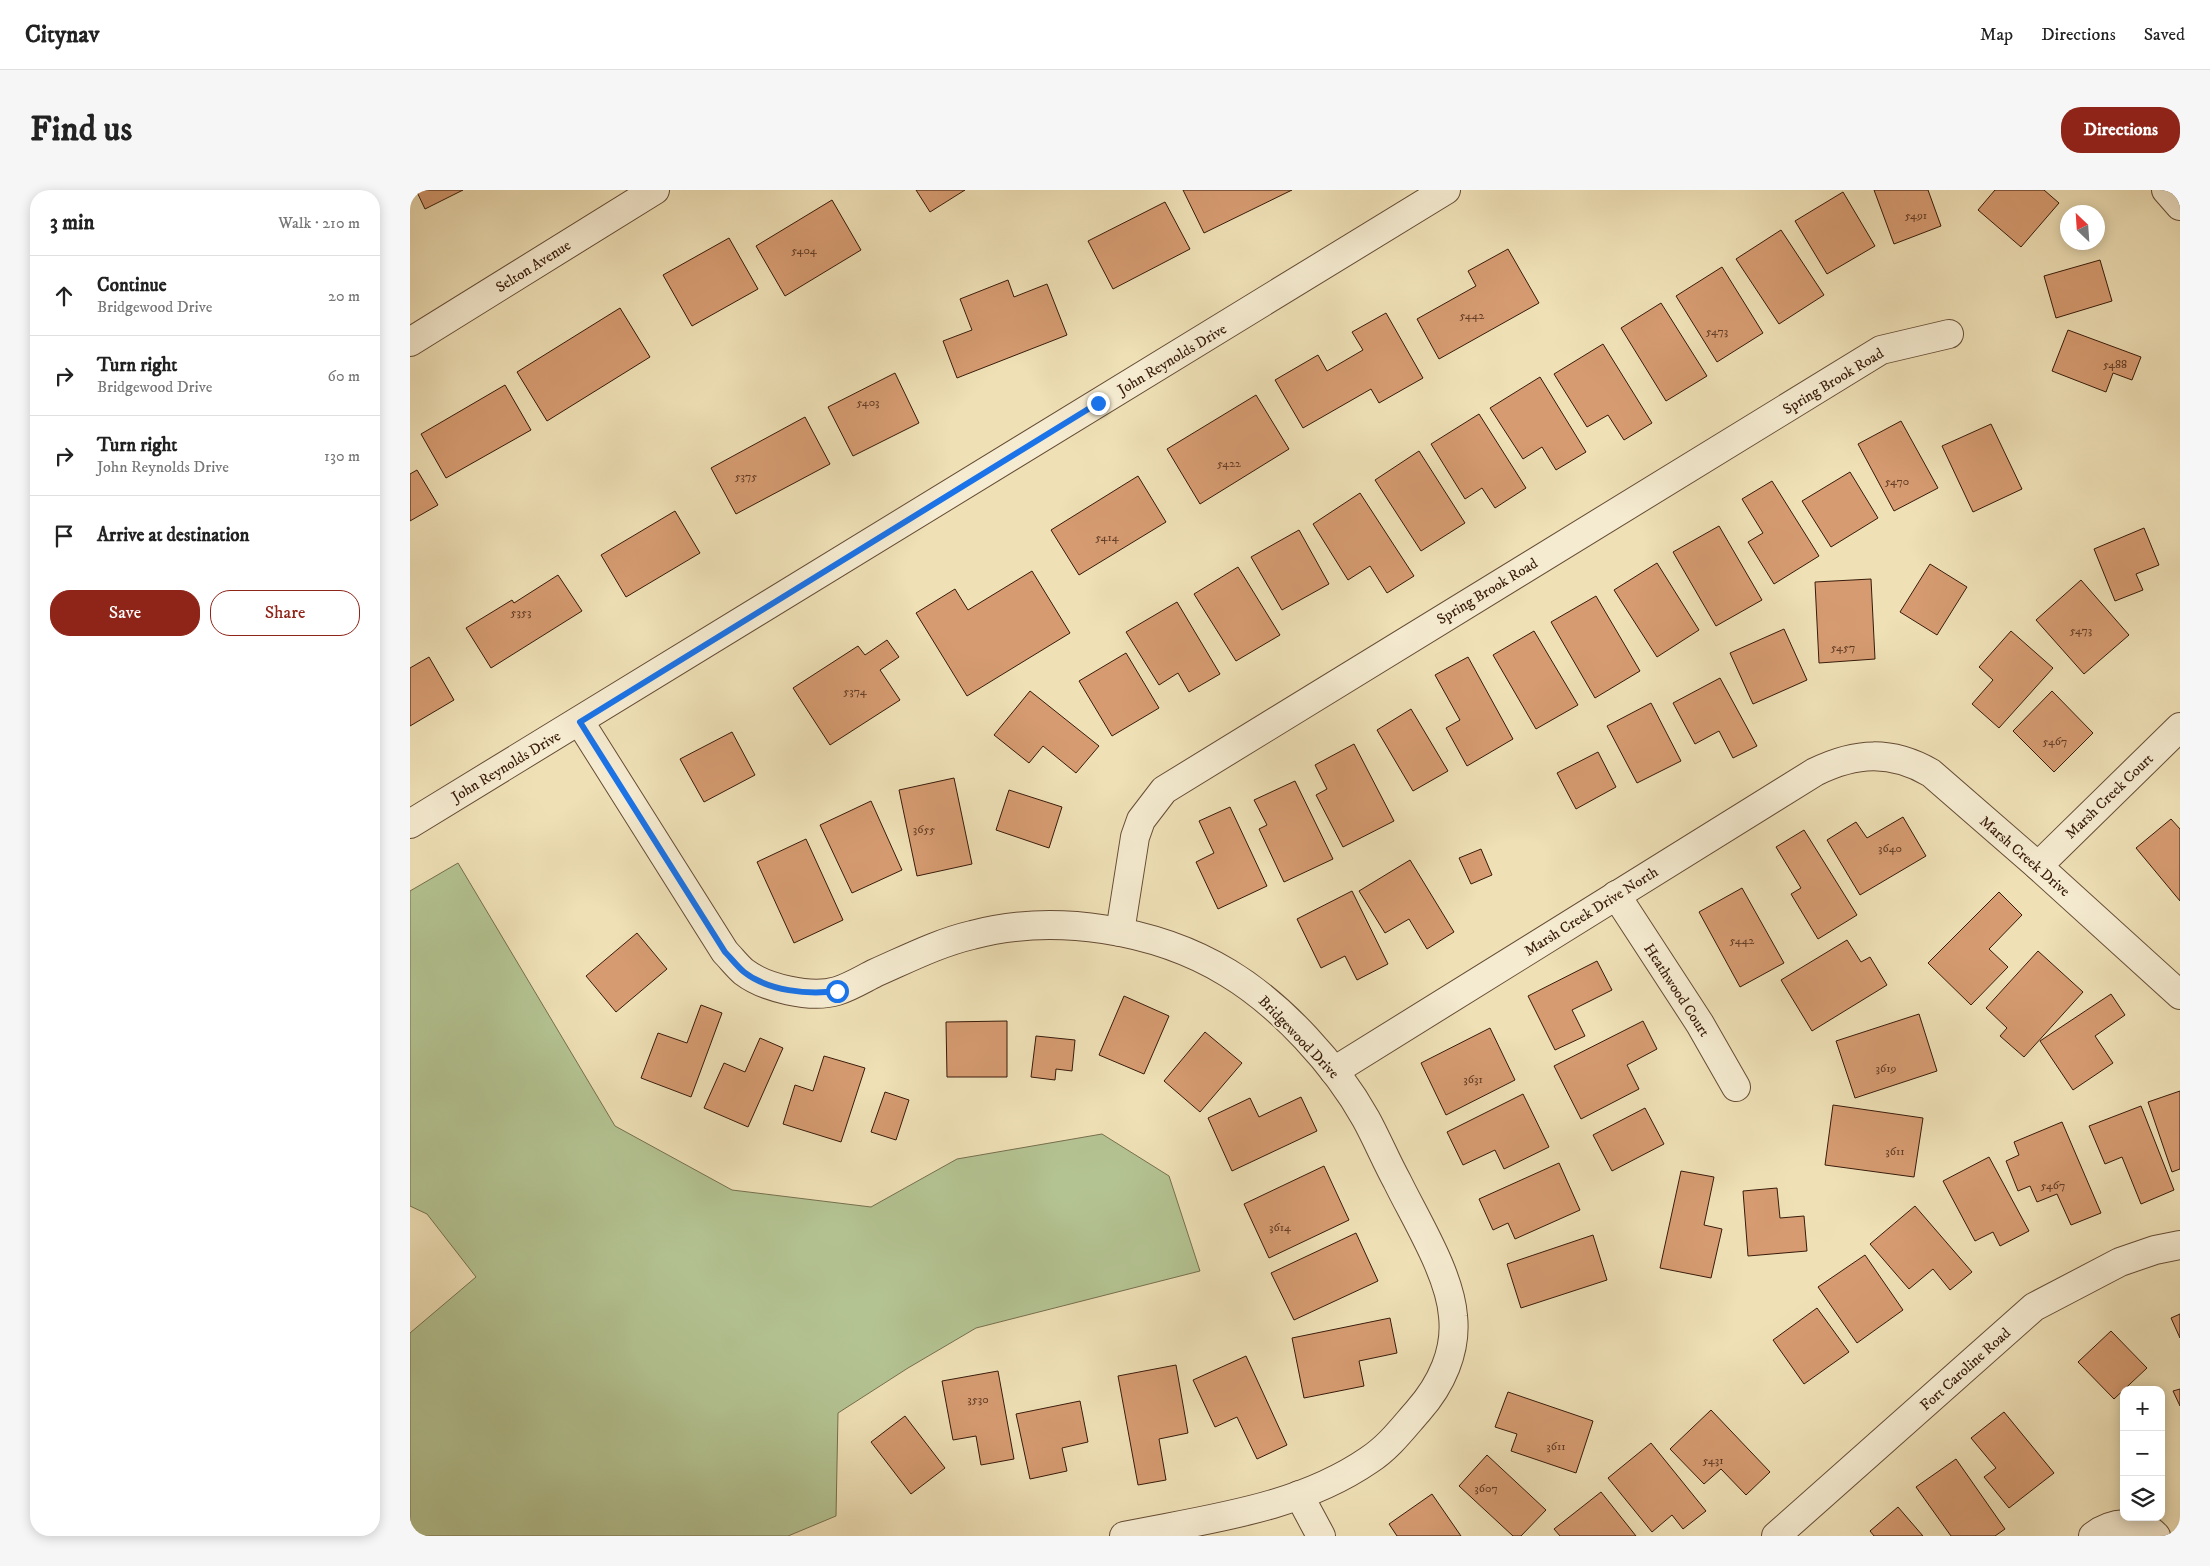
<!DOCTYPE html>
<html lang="en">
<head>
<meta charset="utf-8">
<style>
	body { margin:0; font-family:"IM FELL DW Pica",serif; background:#f6f6f6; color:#222 }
	.controls { position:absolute; right:15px; bottom:15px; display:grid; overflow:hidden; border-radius:10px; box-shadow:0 2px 12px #0003 }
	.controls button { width:45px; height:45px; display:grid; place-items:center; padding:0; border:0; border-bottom:1px solid #e0e0e0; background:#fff; color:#222; font:25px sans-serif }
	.compass { position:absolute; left:1650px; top:15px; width:45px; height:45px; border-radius:50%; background:#fff; box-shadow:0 2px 12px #0003; rotate:335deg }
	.stop { position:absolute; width:15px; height:15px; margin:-11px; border:4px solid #1a73e8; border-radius:50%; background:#fff }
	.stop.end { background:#1a73e8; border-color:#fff; box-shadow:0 1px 5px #0008 }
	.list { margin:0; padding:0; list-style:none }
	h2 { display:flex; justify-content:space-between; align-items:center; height:65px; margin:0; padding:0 20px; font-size:21px }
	h2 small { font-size:16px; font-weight:400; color:#767676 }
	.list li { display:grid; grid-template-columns:32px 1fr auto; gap:15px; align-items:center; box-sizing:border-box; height:80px; padding:0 20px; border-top:1px solid #e0e0e0 }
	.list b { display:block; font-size:19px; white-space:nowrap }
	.list p { margin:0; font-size:16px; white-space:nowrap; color:#767676 }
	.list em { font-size:16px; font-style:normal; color:#767676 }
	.actions { display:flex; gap:10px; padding:15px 20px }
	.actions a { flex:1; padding:11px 0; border:1px solid #8f2418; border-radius:20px; text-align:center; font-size:18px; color:#8f2418 }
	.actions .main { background:#8f2418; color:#fff }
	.icon { flex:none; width:28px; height:28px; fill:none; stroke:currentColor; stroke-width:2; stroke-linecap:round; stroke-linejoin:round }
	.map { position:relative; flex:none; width:1770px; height:1346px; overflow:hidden; border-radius:20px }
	header { display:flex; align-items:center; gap:30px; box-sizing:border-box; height:70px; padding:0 25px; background:#fff; border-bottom:1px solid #e0e0e0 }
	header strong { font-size:24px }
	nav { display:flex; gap:28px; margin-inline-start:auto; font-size:18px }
	.intro { display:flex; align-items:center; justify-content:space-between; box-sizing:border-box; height:120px; padding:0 30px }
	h1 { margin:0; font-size:35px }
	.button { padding:12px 22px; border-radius:20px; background:#8f2418; color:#fff; font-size:18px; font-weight:700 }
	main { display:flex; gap:30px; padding:0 30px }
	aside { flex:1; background:#fff; border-radius:20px; box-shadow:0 2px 12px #0003 }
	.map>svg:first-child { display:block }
	.green { fill:#b4c392; stroke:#766f4e }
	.building { fill:#d69b71; stroke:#381b0a }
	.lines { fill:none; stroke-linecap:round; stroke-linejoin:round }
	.minor-casing { stroke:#664c35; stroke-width:30 }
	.minor { stroke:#f5ebd0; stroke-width:28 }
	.route { stroke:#1a73e8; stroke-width:6 }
	.labels { text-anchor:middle; stroke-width:4; stroke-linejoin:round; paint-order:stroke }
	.number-label { font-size:12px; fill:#603b24 }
	.street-label { font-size:15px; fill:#381b0a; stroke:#f5ebd0 }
</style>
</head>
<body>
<header>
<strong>Citynav</strong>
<nav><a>Map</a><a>Directions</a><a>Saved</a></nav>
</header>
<div class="intro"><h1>Find us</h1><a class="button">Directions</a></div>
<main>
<aside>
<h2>3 min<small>Walk · 210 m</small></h2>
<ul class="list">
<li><svg class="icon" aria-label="ahead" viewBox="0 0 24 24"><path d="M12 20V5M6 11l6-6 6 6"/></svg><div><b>Continue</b><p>Bridgewood Drive</p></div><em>20 m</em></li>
<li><svg class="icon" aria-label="right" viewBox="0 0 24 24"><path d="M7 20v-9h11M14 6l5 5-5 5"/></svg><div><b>Turn right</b><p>Bridgewood Drive</p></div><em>60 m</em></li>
<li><svg class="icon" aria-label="right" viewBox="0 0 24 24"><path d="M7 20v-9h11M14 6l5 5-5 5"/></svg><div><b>Turn right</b><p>John Reynolds Drive</p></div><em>130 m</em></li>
<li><svg class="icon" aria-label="arrive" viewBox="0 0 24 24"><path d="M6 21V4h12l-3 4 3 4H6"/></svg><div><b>Arrive at destination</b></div></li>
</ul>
<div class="actions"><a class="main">Save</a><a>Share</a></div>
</aside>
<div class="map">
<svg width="1770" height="1346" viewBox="0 0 1770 1346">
	<rect width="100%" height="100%" fill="#efe0b6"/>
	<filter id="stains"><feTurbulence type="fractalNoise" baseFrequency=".004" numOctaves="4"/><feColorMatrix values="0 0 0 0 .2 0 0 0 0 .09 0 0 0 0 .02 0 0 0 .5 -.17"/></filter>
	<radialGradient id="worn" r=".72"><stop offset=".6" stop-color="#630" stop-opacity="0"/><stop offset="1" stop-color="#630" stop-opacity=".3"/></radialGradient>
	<path class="green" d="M48 673 205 936 322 1000 461 1017 547 969 692 944 759 986 790 1081 566 1138 498 1178 428 1223 426 1326 378 1346H0V1143L66 1087 17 1024 0 1016V701Z"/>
	<g class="building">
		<path d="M6 0H53L15 19Z"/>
		<path d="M506 0H555L520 22Z"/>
		<path d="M773 0H882L794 43Z"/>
		<path d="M1464 0H1518L1531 36 1484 54Z"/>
		<path d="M1585 0H1634L1649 13 1611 57 1568 20Z"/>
		<path d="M1433 2 1465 56 1417 84 1385 31Z"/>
		<path d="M422 10 451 60 375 106 346 56Z"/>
		<path d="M755 12 780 59 703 99 678 51Z"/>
		<path d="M1371 40 1414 105 1369 134 1326 69Z"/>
		<path d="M319 48 348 99 282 136 253 85Z"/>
		<path d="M1098 59 1129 113 1029 169 1007 129 1066 96 1058 81Z"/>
		<path d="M1690 70 1702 111 1646 128 1634 86Z"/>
		<path d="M1312 77 1353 143 1307 172 1266 106Z"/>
		<path d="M598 90 604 107 637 94 657 145 547 188 533 151 562 140 550 109Z"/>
		<path d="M1251 113 1297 186 1256 211 1211 138Z"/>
		<path d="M210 118 240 167 137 231 107 182Z"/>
		<path d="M976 123 1013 188 969 213 961 199 893 238 865 190 908 165 917 181 953 160 942 142Z"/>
		<path d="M1658 140 1731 167 1722 190 1703 183 1696 202 1642 181Z"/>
		<path d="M1193 154 1242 233 1214 250 1198 225 1177 237 1144 184Z"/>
		<path d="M485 183 509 233 443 266 418 217Z"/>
		<path d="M1130 187 1176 262 1146 280 1132 257 1113 269 1080 218Z"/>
		<path d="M95 195 121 240 36 288 11 244Z"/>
		<path d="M846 205 879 259 790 314 757 259Z"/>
		<path d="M1069 224 1116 298 1085 318 1072 298 1055 309 1021 254Z"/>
		<path d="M395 227 420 274 326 324 301 278Z"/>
		<path d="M1491 231 1528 298 1484 321 1448 254Z"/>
		<path d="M1581 234 1612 299 1563 322 1532 256Z"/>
		<path d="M1009 261 1055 333 1011 361 965 290Z"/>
		<path d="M7 280 28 315 0 331V284Z"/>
		<path d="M1440 282 1468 328 1421 357 1392 311Z"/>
		<path d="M728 286 756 332 669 385 641 340Z"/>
		<path d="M1362 291 1409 366 1364 394 1338 352 1353 343 1332 309Z"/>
		<path d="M950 303 1004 386 977 403 960 376 938 390 903 334Z"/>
		<path d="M265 321 290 363 216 407 191 365Z"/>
		<path d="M1309 336 1352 410 1306 436 1263 362Z"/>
		<path d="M1734 338 1749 375 1726 384 1733 400 1705 411 1684 359Z"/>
		<path d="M889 340 919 394 872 420 841 367Z"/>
		<path d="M1247 373 1289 440 1247 467 1204 400Z"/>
		<path d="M1520 374 1557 397 1527 445 1490 422Z"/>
		<path d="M828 377 870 445 826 471 784 404Z"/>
		<path d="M622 381 660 443 557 506 506 423 545 399 558 420Z"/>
		<path d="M148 385 172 421 81 478 56 438 102 410 104 413Z"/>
		<path d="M1461 389 1465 469 1409 473 1405 392Z"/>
		<path d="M1671 390 1719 445 1674 484 1626 430Z"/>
		<path d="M1186 406 1230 481 1185 508 1141 432Z"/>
		<path d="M767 412 810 484 779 502 768 483 749 495 716 442Z"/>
		<path d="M1374 439 1397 490 1343 514 1320 463Z"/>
		<path d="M1124 441 1168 515 1126 539 1083 465Z"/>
		<path d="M1601 441 1643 478 1589 538 1562 514 1583 490 1569 477Z"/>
		<path d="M477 450 489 467 470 480 490 510 420 555 383 498 448 456 455 465Z"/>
		<path d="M716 463 749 518 702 546 669 491Z"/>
		<path d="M19 467 44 510 0 536V478Z"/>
		<path d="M1058 467 1103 549 1057 576 1036 538 1050 530 1025 485Z"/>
		<path d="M1310 488 1347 556 1323 568 1309 541 1285 554 1263 513Z"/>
		<path d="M620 501 689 556 666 583 633 556 619 573 584 545Z"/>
		<path d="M1642 501 1683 543 1644 582 1603 541Z"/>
		<path d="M1241 513 1271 571 1227 593 1197 536Z"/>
		<path d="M1001 519 1038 581 1003 601 967 540Z"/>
		<path d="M322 542 345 585 294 612 270 569Z"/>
		<path d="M944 554 984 631 933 657 906 605 917 599 905 575Z"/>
		<path d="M1188 562 1206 597 1166 619 1147 583Z"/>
		<path d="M544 588 562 674 507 686 489 600Z"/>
		<path d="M885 591 923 669 874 692 849 639 857 635 844 610Z"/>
		<path d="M599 600 652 617 639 658 586 640Z"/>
		<path d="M461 611 492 680 442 703 410 635Z"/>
		<path d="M820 617 857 696 808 719 786 672 804 663 789 631Z"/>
		<path d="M1493 627 1516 666 1450 705 1417 650 1446 632 1457 648Z"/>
		<path d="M1761 629 1770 639V711L1726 658Z"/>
		<path d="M1394 640 1447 725 1408 749 1381 704 1391 698 1366 657Z"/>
		<path d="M396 649 433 730 384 753 347 672Z"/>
		<path d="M1071 659 1082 685 1061 694 1049 668Z"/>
		<path d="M1000 670 1044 742 1017 759 999 729 975 743 949 701Z"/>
		<path d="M1332 698 1374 773 1330 797 1289 722Z"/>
		<path d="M942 701 978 774 947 790 935 766 911 778 887 729Z"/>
		<path d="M1589 702 1612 725 1579 759 1598 777 1561 815 1518 773Z"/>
		<path d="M227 743 257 779 206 822 176 786Z"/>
		<path d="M1437 750 1451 772 1460 767 1477 795 1402 841 1371 790Z"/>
		<path d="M1628 761 1673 802 1614 867 1590 846 1597 838 1576 818Z"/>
		<path d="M1187 771 1202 800 1162 820 1175 846 1145 860 1118 806Z"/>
		<path d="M1701 804 1715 825 1685 846 1703 873 1663 900 1630 851Z"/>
		<path d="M714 806 759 826 734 884 689 865Z"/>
		<path d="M291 815 312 823 281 907 231 888 248 843 277 853Z"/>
		<path d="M1509 824 1527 881 1445 908 1426 851Z"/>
		<path d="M597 831V887H537L536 832Z"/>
		<path d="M1233 831 1247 859 1217 875 1229 899 1171 929 1144 876Z"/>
		<path d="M1080 838 1105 890 1036 925 1011 873Z"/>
		<path d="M795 842 832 873 790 922 754 891Z"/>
		<path d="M626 846 665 850 662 881 646 879 645 890 621 887Z"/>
		<path d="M350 848 373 858 338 937 294 918 314 873 335 882Z"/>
		<path d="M414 866 455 878 431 952 373 934 385 895 403 901Z"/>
		<path d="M1770 901V979L1762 982 1738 912Z"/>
		<path d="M475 902 499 910 486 950 461 942Z"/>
		<path d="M1113 904 1139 957 1094 979 1085 960 1053 975 1037 942Z"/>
		<path d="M891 907 907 941 822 981 798 928 840 908 849 927Z"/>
		<path d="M1423 915 1513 928 1504 987 1415 975Z"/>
		<path d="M1731 916 1764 1000 1731 1014 1712 967 1695 974 1679 936Z"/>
		<path d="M1235 918 1254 954 1202 981 1183 945Z"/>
		<path d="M1652 932 1691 1023 1661 1035 1647 1004 1627 1012 1620 996 1608 1001 1596 971 1609 965 1604 952Z"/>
		<path d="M1579 967 1619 1041 1590 1056 1583 1042 1565 1051 1533 991Z"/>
		<path d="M1149 973 1170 1020 1105 1049 1098 1033 1083 1040 1069 1009Z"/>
		<path d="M914 976 939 1030 859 1068 834 1014Z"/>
		<path d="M1271 981 1304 987 1294 1035 1312 1039 1301 1088 1250 1078Z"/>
		<path d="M1367 998 1370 1028 1394 1026 1397 1061 1338 1066 1333 1001Z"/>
		<path d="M1505 1016 1562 1082 1540 1100 1523 1079 1499 1099 1460 1054Z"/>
		<path d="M946 1043 968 1091 884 1130 861 1083Z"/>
		<path d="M1183 1045 1197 1090 1111 1118 1097 1074Z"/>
		<path d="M1455 1065 1493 1120 1447 1153 1408 1097Z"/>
		<path d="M1407 1118 1439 1162 1394 1194 1363 1150Z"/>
		<path d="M1770 1124V1148L1761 1128Z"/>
		<path d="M980 1128 987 1163 949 1171 954 1196 894 1208 882 1148Z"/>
		<path d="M1701 1141 1737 1178 1704 1209 1668 1172Z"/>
		<path d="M836 1166 877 1255 847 1269 827 1227 805 1237 783 1190Z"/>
		<path d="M766 1175 778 1243 749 1249 756 1290 728 1295 708 1186Z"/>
		<path d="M588 1181 604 1269 571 1275 566 1246 543 1250 532 1191Z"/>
		<path d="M1770 1199V1216L1763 1201Z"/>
		<path d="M1098 1202 1183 1231 1166 1283 1101 1261 1107 1244 1085 1237Z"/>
		<path d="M670 1211 678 1252 652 1258 657 1281 620 1289 606 1224Z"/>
		<path d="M1301 1220 1360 1282 1336 1305 1311 1279 1294 1294 1260 1259Z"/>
		<path d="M1594 1222 1644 1283 1599 1318 1574 1287 1586 1278 1561 1248Z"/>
		<path d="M495 1226 535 1278 501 1304 461 1252Z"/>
		<path d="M1241 1253 1296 1321 1273 1339 1262 1325 1242 1342 1198 1288Z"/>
		<path d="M1077 1265 1136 1320 1111 1346H1103L1049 1296Z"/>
		<path d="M1546 1269 1595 1339 1585 1346H1541L1506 1297Z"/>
		<path d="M1191 1302 1226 1346H1150L1144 1339Z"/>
		<path d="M1022 1304 1051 1346H987L979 1334Z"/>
		<path d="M1488 1317 1513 1346H1464L1460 1341Z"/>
	</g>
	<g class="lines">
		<g class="minor-casing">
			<g id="minor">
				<path d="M1756 0 1770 16"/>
				<path d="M0 152 245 0"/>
				<path d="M170 532 315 762C321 768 327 776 334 782 355 798 401 809 427 801 440 797 453 789 465 783 497 769 528 753 562 745 644 723 746 739 818 783 871 815 926 875 956 929 967 949 976 971 987 991 1006 1030 1040 1084 1043 1126 1047 1161 1031 1195 1008 1221 993 1238 979 1257 959 1270 888 1319 797 1329 714 1346"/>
				<path d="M0 634 1036 0"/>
				<path d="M1628 676 1770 537"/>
				<path d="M1206 705 1290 834 1326 897"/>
				<path d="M710 742 725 647 731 630 754 600 1471 160 1539 144"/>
				<path d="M924 881 1405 582C1446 562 1481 560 1521 583L1628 676 1770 805"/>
				<path d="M889 1305 911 1346"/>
				<path d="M1366 1346 1624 1117 1710 1072 1745 1060 1770 1055"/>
				<path d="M1683 1346C1701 1332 1730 1328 1746 1346"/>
			</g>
		</g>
		<use href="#minor" class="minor"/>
	</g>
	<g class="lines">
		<path class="route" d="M427 801C398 805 358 801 334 782 327 776 321 768 315 762L170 532 688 213"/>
	</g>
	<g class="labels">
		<g class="number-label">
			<text x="1506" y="29">5491</text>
			<text x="394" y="64">5404</text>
			<text x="1062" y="129">5442</text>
			<text x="1307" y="145">5473</text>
			<text x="1705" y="178">5488</text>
			<text x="458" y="216">5403</text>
			<text x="819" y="277">5422</text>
			<text x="336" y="290">5375</text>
			<text x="1487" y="295">5470</text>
			<text x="697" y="351">5414</text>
			<text x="111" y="426">5353</text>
			<text x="1671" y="444">5473</text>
			<text x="1433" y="461">5457</text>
			<text x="445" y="505">5374</text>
			<text x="1645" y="555">5467</text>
			<text x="514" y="643">3655</text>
			<text x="1480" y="662">3640</text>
			<text x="1332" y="754">5442</text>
			<text x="1476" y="882">3619</text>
			<text x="1063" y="893">3631</text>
			<text x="1485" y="965">3611</text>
			<text x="1643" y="999">5467</text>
			<text x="870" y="1041">3614</text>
			<text x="568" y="1213">3530</text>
			<text x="1146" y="1260">3611</text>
			<text x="1303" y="1274">5431</text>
			<text x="1076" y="1302">3607</text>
		</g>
		<g class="street-label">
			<text transform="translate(123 76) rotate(-32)" y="5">Selton Avenue</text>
			<text transform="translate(762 169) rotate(-31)" y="5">John Reynolds Drive</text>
			<text transform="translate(1423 191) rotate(-31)" y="5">Spring Brook Road</text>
			<text transform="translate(1077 401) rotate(-31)" y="5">Spring Brook Road</text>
			<text transform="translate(96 576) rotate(-31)" y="5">John Reynolds Drive</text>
			<text transform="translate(1699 606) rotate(-44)" y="5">Marsh Creek Court</text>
			<text transform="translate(1615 666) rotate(41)" y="5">Marsh Creek Drive</text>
			<text transform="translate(1181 721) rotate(-32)" y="5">Marsh Creek Drive North</text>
			<text transform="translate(1267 800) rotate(57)" y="5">Heathwood Court</text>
			<text transform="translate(889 847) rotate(46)" y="5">Bridgewood Drive</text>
			<text transform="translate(1555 1179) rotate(-42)" y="5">Fort Caroline Road</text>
		</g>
	</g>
	<rect width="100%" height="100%" filter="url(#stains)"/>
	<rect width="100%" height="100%" fill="url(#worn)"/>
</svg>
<div class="controls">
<button>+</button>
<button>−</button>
<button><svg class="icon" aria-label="layers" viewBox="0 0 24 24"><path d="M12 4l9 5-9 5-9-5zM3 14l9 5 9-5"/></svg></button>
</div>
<svg class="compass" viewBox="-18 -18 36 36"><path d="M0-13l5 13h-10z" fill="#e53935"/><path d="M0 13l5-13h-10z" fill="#767676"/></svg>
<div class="stop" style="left:427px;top:801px"></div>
<div class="stop end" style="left:688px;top:213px"></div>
</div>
</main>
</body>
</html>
